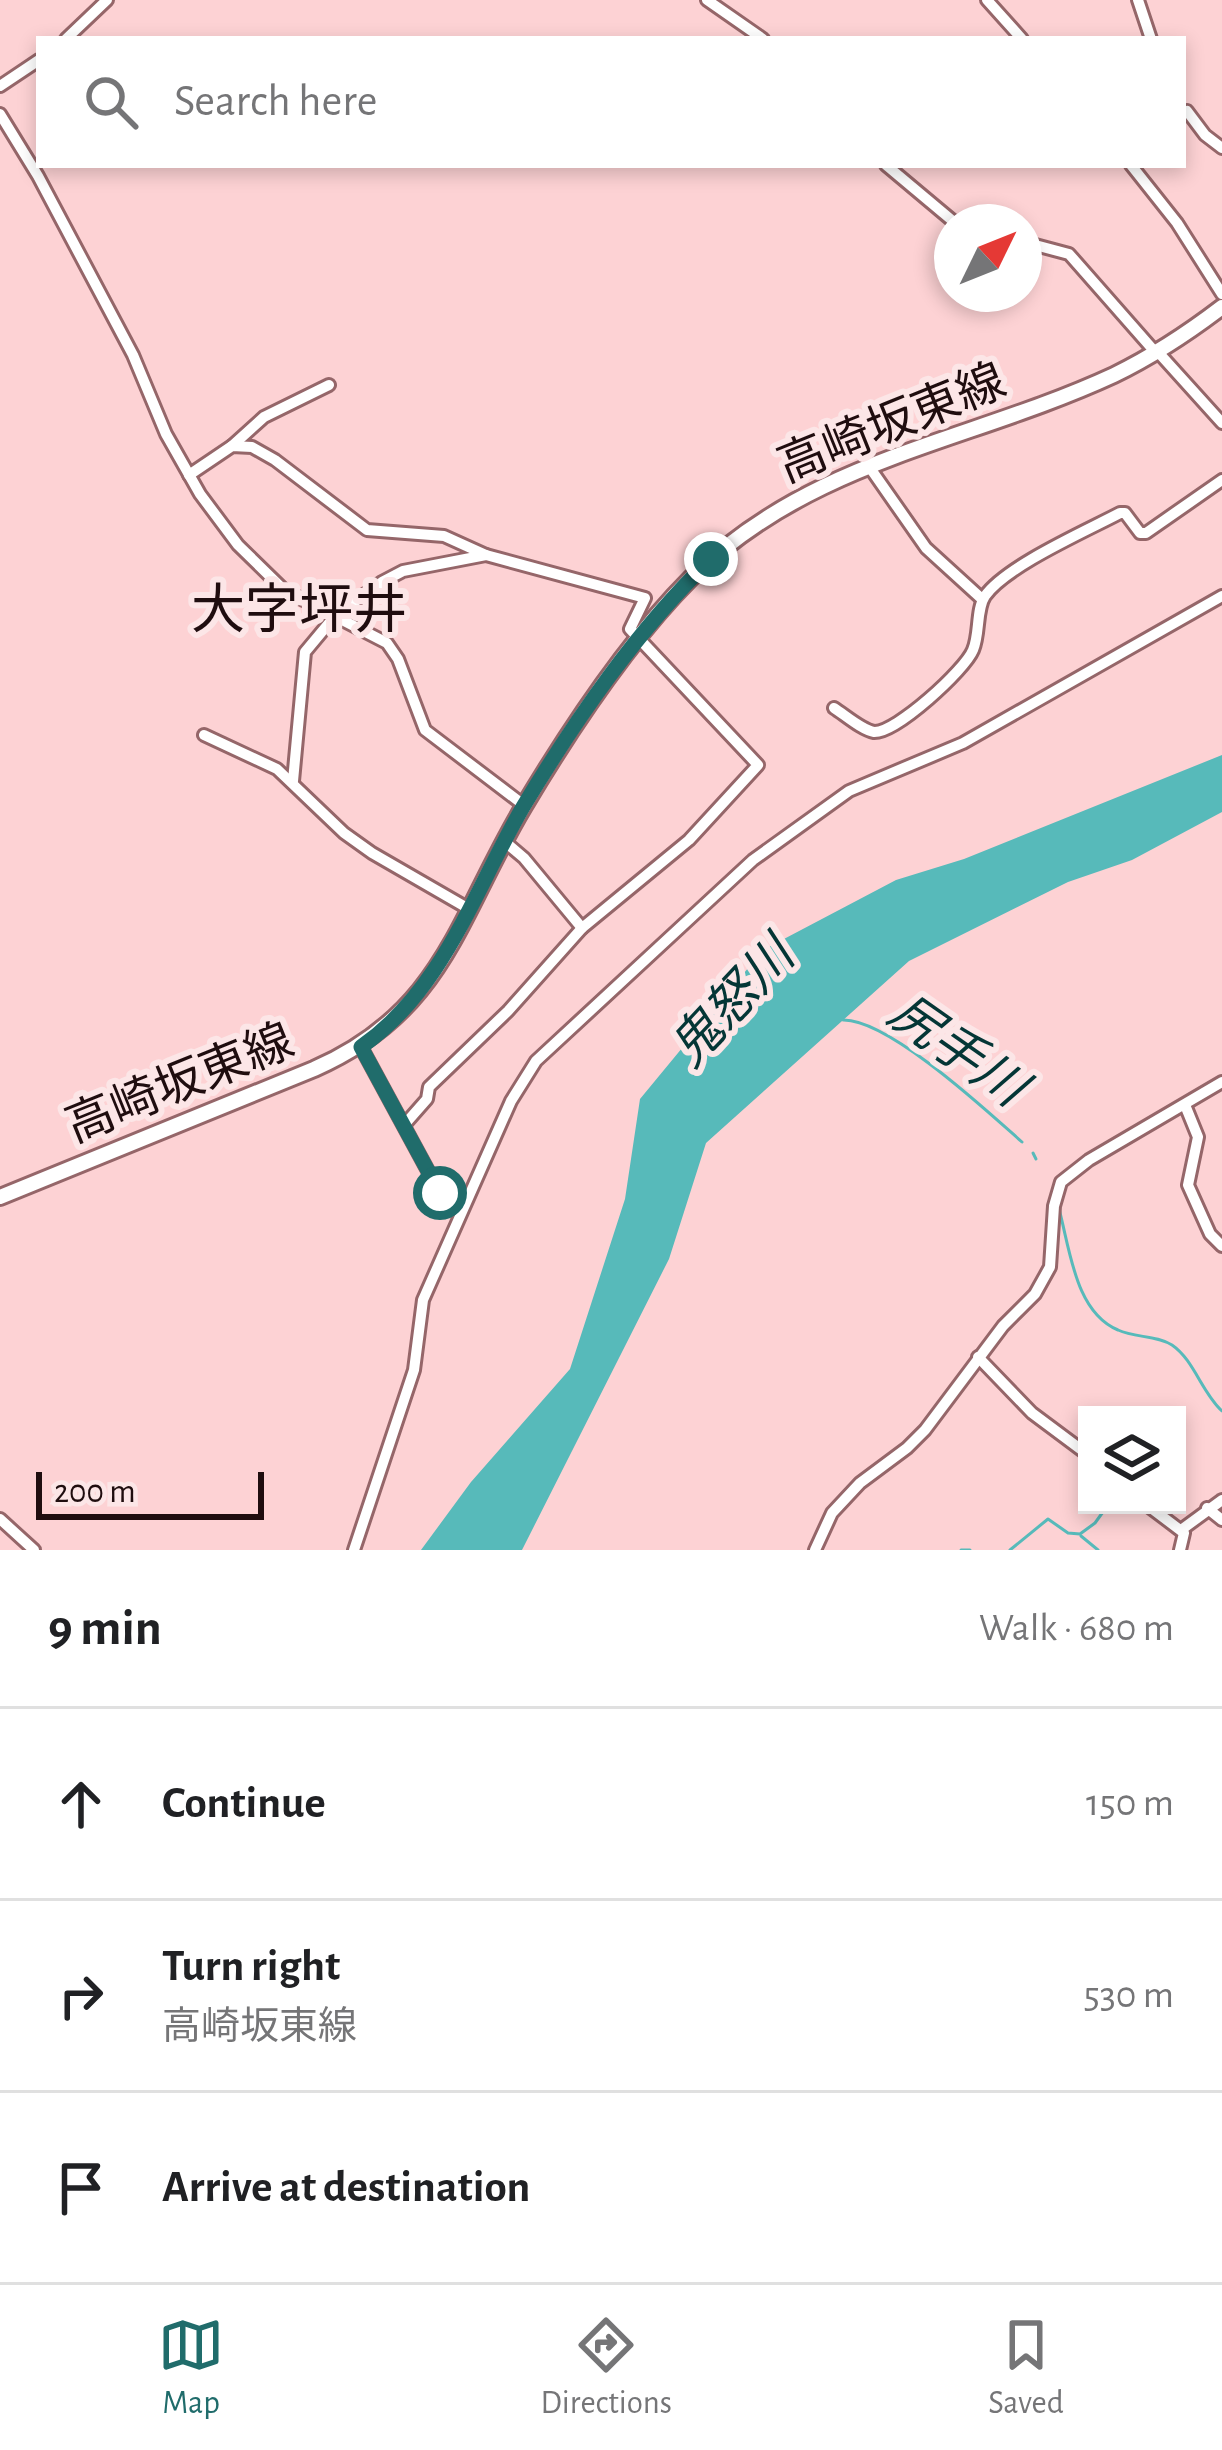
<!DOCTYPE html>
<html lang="en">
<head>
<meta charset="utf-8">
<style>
	body { margin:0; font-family:"Alegreya Sans","Noto Sans JP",sans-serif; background:#f6f6f6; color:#202124 }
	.controls { position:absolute; right:36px; bottom:36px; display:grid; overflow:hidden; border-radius:0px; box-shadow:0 6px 18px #0003 }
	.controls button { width:108px; height:108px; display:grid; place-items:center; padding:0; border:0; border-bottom:3px solid #e0e0e0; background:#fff; color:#202124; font:60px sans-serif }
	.compass { position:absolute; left:934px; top:204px; width:108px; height:108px; border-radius:50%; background:#fff; box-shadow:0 6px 18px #0003; rotate:47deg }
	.scale { position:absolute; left:36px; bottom:30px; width:228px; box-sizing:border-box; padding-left:12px; border:6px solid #1f0d0f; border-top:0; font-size:33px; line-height:42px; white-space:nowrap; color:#1f0d0f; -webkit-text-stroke:9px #fce6e7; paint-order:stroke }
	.stop { position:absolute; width:36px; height:36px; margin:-27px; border:9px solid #206c6b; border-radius:50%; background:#fff }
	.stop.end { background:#206c6b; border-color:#fff; box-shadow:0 3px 12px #0008 }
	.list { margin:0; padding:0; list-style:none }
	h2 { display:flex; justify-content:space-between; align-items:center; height:156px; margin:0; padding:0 48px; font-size:51px }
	h2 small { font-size:39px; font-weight:400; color:#757577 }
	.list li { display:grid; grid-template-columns:78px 1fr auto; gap:36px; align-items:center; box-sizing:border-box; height:192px; padding:0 48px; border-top:3px solid #e0e0e0 }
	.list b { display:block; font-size:45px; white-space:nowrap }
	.list p { margin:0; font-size:39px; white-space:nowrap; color:#757577 }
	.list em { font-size:39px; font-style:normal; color:#757577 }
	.icon { flex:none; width:66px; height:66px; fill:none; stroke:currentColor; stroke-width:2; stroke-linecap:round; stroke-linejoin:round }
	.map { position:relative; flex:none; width:1222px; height:1550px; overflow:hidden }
	.search { position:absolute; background:#fff; box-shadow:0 6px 18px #0003; left:36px; right:36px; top:36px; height:132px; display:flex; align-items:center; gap:30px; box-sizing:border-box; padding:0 42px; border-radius:0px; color:#757577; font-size:45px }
	.sheet { height:732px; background:#fff }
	nav { display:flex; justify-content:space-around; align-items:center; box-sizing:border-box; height:168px; border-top:3px solid #e0e0e0; background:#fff; font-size:33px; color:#757577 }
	nav a { display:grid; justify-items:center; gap:6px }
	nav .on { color:#206c6b }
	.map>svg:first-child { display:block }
	.water { fill:#57baba }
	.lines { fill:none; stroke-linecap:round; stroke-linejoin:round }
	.stream { stroke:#57baba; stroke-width:3 }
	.minor-casing { stroke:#956669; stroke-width:16 }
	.major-casing { stroke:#956669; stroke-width:20 }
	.minor { stroke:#fff; stroke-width:10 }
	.major { stroke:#fff; stroke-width:14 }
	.route { stroke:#206c6b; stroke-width:15 }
	.labels { text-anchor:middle; stroke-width:12; stroke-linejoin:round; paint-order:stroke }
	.street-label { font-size:48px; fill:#1f0d0f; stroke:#fce6e7 }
	.water-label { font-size:51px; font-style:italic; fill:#043636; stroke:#fce6e7 }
	.quarter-label { font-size:54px; fill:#1f0d0f; stroke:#fce6e7 }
</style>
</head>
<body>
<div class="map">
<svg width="1222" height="1550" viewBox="0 0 1222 1550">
	<rect width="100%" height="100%" fill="#fdd2d4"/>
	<path class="water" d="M1222 755V812L1132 860 1068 882 909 961 706 1143 669 1259 522 1550H421L471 1482 570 1369 625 1199 640 1099 763 950 896 880 964 859Z"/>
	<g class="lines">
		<g class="stream">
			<path d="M843 1020C888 1019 986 1110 1022 1142"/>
			<path d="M1033 1153 1036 1159"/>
			<path d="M1059 1209C1070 1249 1075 1312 1118 1330 1135 1338 1156 1335 1172 1345 1194 1360 1202 1393 1222 1411"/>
			<path d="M1081 1536 1098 1550"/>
			<path d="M961 1550H970"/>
			<path d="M1010 1550 1048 1519 1068 1533 1080 1534 1095 1523 1108 1505"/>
		</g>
		<g class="minor-casing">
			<g id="minor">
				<path d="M707 0 763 39"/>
				<path d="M987 0 1022 39"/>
				<path d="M1138 0 1151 39"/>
				<path d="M66 39 107 0"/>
				<path d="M0 86 39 60"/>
				<path d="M1183 113 1187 111 1205 135 1222 148"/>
				<path d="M0 114 38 176 133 355 166 434 200 494 238 545 284 590 387 643 398 659 425 730 525 806"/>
				<path d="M886 165 954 222"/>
				<path d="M1131 165 1177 223 1222 294"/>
				<path d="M1024 242 1069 254 1156 353"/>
				<path d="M1158 352 1222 423"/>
				<path d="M232 446 264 417 329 385"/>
				<path d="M868 465 926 548 982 599"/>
				<path d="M189 475 232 446 252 447 275 460 367 530 444 536 486 555"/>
				<path d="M834 708C845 715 862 730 874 732 896 733 965 670 973 650 980 634 976 609 985 596 1006 566 1086 531 1120 513H1125L1140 533H1146L1222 480"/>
				<path d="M204 735 277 769 344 833 372 853 469 909"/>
				<path d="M293 781 305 652 335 616 382 582 403 571 486 555 645 598 630 629 758 765 689 840 582 928 524 858 504 841"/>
				<path d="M361 1047 440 1193"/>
				<path d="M1185 1105 1198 1137 1188 1185 1210 1234 1222 1246"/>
				<path d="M405 1124 427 1099 429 1087 508 1011 582 928"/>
				<path d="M978 1357 1032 1413 1087 1454"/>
				<path d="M1147 1505 1184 1533 1180 1550"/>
				<path d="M1207 1508 1222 1520"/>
				<path d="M0 1519 34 1550"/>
				<path d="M1181 1530 1222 1500"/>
				<path d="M354 1550 414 1370 423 1300 511 1101 536 1061 753 860 849 791 963 743 1222 596"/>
				<path d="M815 1550 832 1513 860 1483 907 1448 925 1430 1003 1326 1035 1294 1050 1267 1054 1206 1061 1182 1089 1160 1222 1082"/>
			</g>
		</g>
		<g class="major-casing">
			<path id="major" d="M0 1197 314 1069C444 1012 457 918 524 806 570 729 627 642 691 578 811 459 967 443 1114 375 1153 356 1188 333 1222 307"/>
		</g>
		<use href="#minor" class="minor"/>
		<use href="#major" class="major"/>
	</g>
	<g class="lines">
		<path class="route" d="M440 1193 361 1047C444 989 474 891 523 807 576 719 637 630 711 559"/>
	</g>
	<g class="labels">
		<g class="street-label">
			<text transform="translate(891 422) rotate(-22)" y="17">高崎坂東線</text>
			<text transform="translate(179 1082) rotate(-22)" y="17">高崎坂東線</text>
		</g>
		<g class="water-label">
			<text transform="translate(731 1001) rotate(-47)" y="18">鬼怒川</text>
			<text transform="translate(958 1049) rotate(35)" y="18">尻手川</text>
		</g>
		<g class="quarter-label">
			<text x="299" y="628">大字坪井</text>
		</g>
	</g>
</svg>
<div class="controls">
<button><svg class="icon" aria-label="layers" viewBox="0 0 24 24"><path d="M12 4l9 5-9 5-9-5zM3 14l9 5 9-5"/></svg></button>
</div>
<svg class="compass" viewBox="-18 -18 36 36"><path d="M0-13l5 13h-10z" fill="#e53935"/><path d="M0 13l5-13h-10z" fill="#757577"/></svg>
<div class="scale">200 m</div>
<div class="stop" style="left:440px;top:1193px"></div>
<div class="stop end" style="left:711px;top:559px"></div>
<div class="search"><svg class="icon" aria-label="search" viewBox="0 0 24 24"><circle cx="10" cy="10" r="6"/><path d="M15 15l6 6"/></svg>Search here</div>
</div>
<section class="sheet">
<h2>9 min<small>Walk · 680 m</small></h2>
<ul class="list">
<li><svg class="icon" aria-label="ahead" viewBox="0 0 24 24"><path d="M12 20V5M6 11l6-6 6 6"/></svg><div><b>Continue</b></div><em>150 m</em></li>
<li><svg class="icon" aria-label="right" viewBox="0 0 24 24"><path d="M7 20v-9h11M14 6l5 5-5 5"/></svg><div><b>Turn right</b><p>高崎坂東線</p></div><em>530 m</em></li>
<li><svg class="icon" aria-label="arrive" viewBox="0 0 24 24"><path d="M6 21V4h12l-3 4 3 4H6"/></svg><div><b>Arrive at destination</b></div></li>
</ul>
</section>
<nav>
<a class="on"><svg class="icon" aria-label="map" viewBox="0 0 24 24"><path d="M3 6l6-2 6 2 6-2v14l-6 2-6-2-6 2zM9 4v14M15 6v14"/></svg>Map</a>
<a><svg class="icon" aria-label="directions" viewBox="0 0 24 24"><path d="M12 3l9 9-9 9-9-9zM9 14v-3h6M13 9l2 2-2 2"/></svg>Directions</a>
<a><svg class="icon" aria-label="saved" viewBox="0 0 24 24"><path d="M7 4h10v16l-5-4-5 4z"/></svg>Saved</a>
</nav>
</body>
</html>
